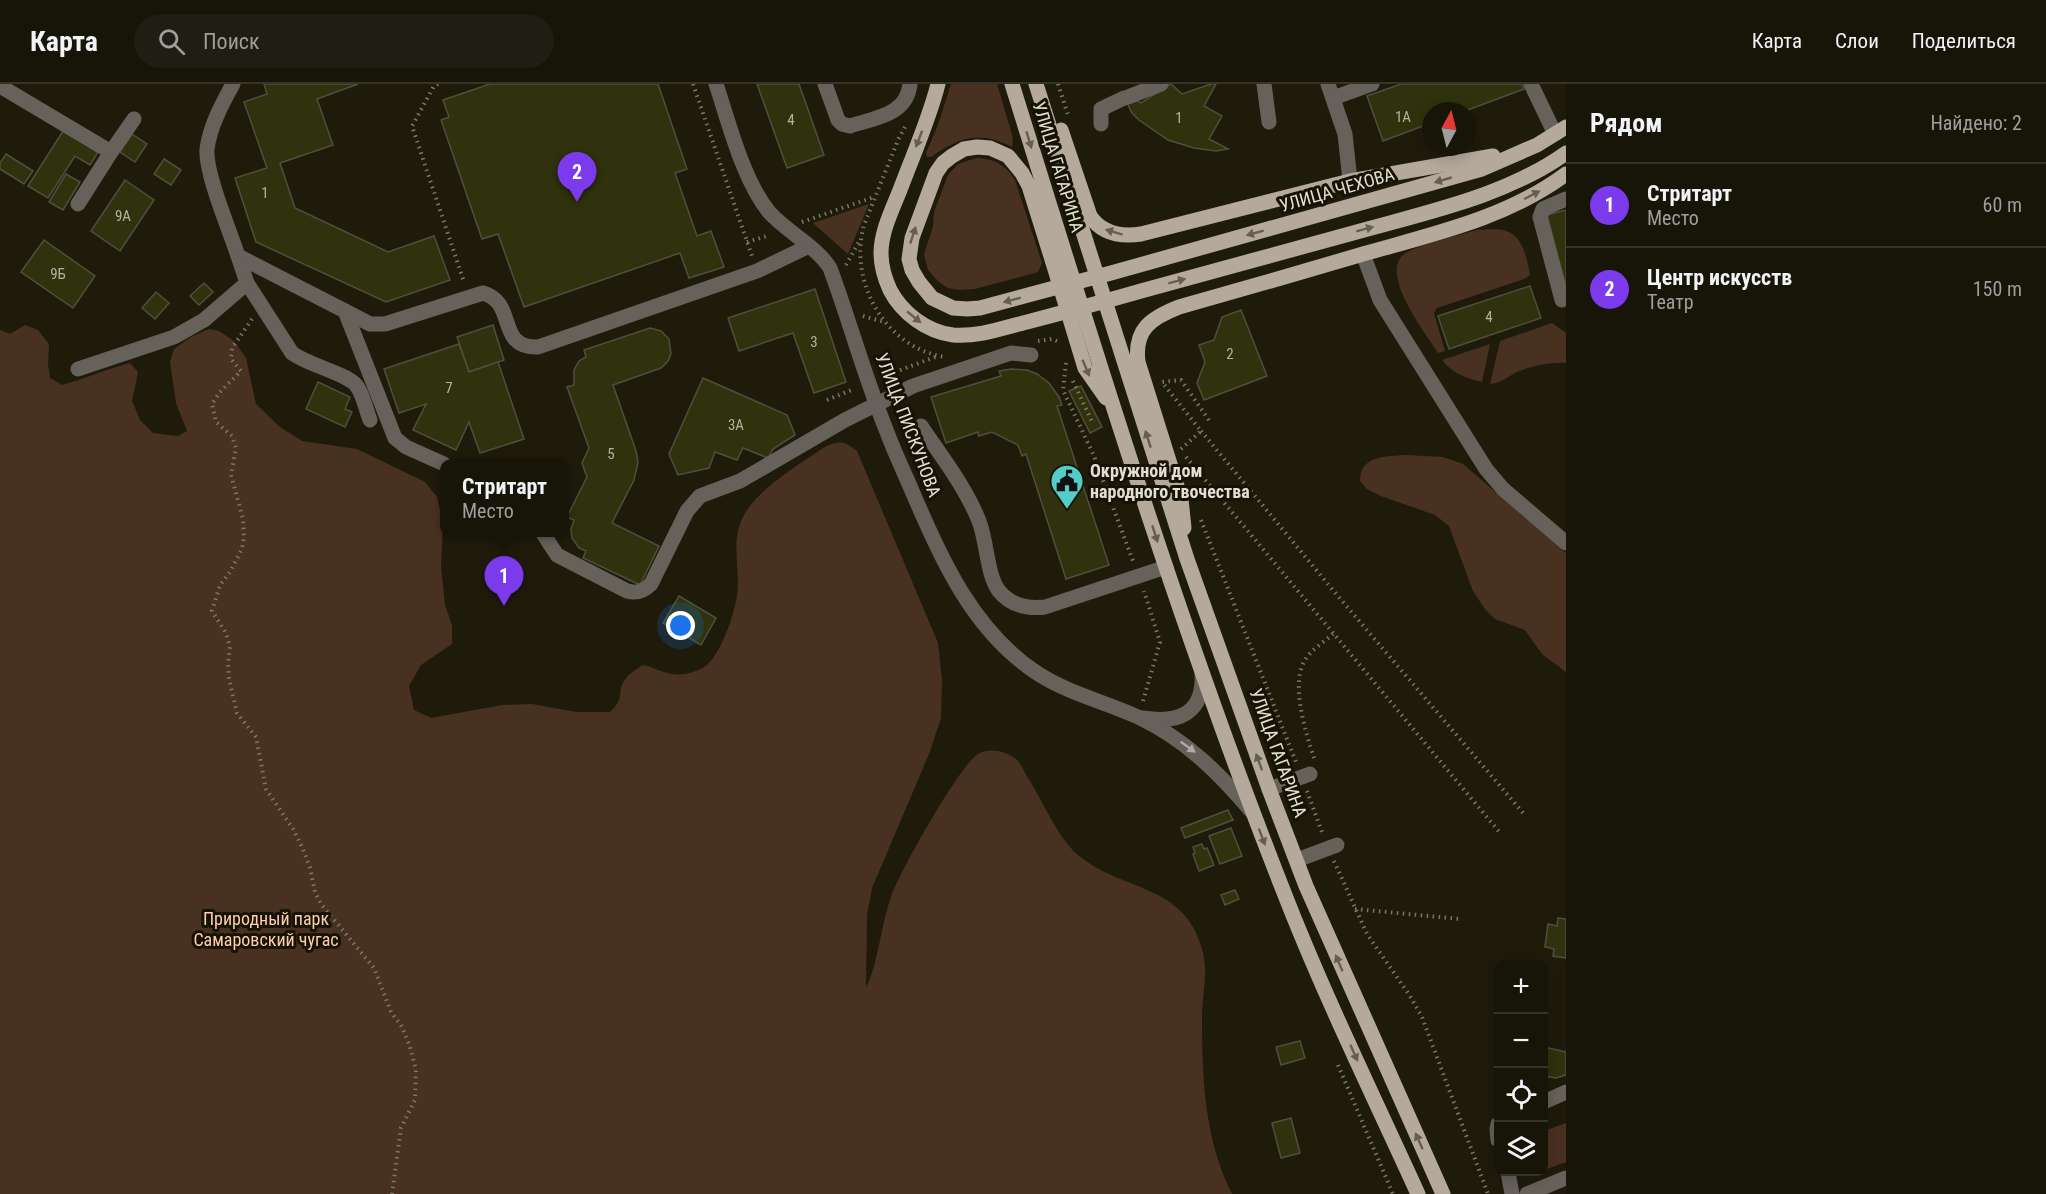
<!DOCTYPE html>
<html lang="ru">
<head>
<meta charset="utf-8">
<style>
	body { margin:0; font-family:"Roboto Condensed",sans-serif; background:#201d12; color:#f1f3f6 }
	.controls { position:absolute; right:18px; bottom:18px; display:grid; overflow:hidden; border-radius:12px; box-shadow:0 3px 15px #0003 }
	.controls button { width:54px; height:54px; display:grid; place-items:center; padding:0; border:0; border-bottom:2px solid #363329; background:#171408; color:#f1f3f6; font:30px sans-serif }
	.compass { position:absolute; left:1422px; top:18px; width:54px; height:54px; border-radius:50%; background:#171408; box-shadow:0 3px 15px #0003; rotate:7deg }
	.you { position:absolute; left:681px; top:542px; width:21px; height:21px; margin:-15px; border:4px solid #fff; border-radius:50%; background:#1a73e8; box-shadow:0 0 0 9px #1a73e833 }
	.badge { display:grid; place-items:center; width:39px; height:39px; border-radius:50%; background:#7c3aed; color:#fff; font-size:20px; font-weight:700 }
	.pin { position:absolute; translate:-50% -50px; filter:drop-shadow(0 2px 3px #0008) }
	.pin::after { content:''; position:absolute; top:32px; width:21px; height:18px; background:inherit; clip-path:polygon(0 0,100% 0,50% 100%) }
	.popup { position:absolute; left:440px; top:375px; width:129px; height:78px; box-sizing:border-box; display:grid; place-content:center; border-radius:12px; background:#171408; filter:drop-shadow(0 2px 4px #0005); font-size:20px; white-space:nowrap; color:#9e9e9c }
	.popup b { font-size:22px; color:#f1f3f6 }
	.popup::after { content:''; position:absolute; left:50%; top:100%; margin-left:-12px; border:12px solid transparent; border-top-color:#171408 }
	.list { margin:0; padding:0; list-style:none }
	h2 { display:flex; justify-content:space-between; align-items:center; height:78px; margin:0; padding:0 24px; font-size:26px }
	h2 small { font-size:20px; font-weight:400; color:#9e9e9c }
	.list li { display:grid; grid-template-columns:39px 1fr auto; gap:18px; align-items:center; box-sizing:border-box; height:84px; padding:0 24px; border-top:2px solid #363329 }
	.list b { display:block; font-size:22px; white-space:nowrap }
	.list p { margin:0; font-size:20px; white-space:nowrap; color:#9e9e9c }
	.list em { font-size:20px; font-style:normal; color:#9e9e9c }
	.icon { flex:none; width:33px; height:33px; fill:none; stroke:currentColor; stroke-width:2; stroke-linecap:round; stroke-linejoin:round }
	.map { position:relative; flex:none; width:1566px; height:1110px; overflow:hidden }
	header { display:flex; align-items:center; gap:36px; box-sizing:border-box; height:84px; padding:0 30px; background:#171408; border-bottom:2px solid #363329 }
	header strong { font-size:28px }
	nav { display:flex; gap:33px; margin-inline-start:auto; font-size:21px }
	.search { width:420px; height:54px; background:#201d12; display:flex; align-items:center; gap:15px; box-sizing:border-box; padding:0 21px; border-radius:33px; color:#9e9e9c; font-size:22px }
	main { display:flex }
	aside { flex:1; background:#171408 }
	.map>svg:first-child { display:block }
	.green { fill:#493121 }
	.building { fill:#2f320c; stroke:#4e503e; stroke-width:1.5 }
	.lines { fill:none; stroke-linecap:round; stroke-linejoin:round }
	.path { stroke:#7b776a; stroke-width:4; stroke-dasharray:1.5 4.5; stroke-linecap:butt }
	.minor { stroke:#67615b; stroke-width:15 }
	.major { stroke:#b5a99b; stroke-width:15 }
	.oneway { fill:#665e50 }
	.oneway2 { fill:#b0aca4 }
	.labels { text-anchor:middle; stroke-width:6; stroke-linejoin:round; paint-order:stroke }
	.number-label { font-size:15px; fill:#b4b3a2 }
	.street-label { font-size:18px; fill:#e1ded4; stroke:#161204 }
	.poi-label { font-size:18px; font-weight:bold; fill:#e1ded4; stroke:#161204; text-anchor:start }
	.park-label { font-size:18px; fill:#fecdae; stroke:#161204 }
</style>
</head>
<body>
<header>
<strong>Карта</strong>
<div class="search"><svg class="icon" aria-label="search" viewBox="0 0 24 24"><circle cx="10" cy="10" r="6"/><path d="M15 15l6 6"/></svg>Поиск</div>
<nav><a>Карта</a><a>Слои</a><a>Поделиться</a></nav>
</header>
<main>
<div class="map">
<svg width="1566" height="1110" viewBox="0 0 1566 1110">
	<rect width="100%" height="100%" fill="#1f1b0b"/>
	<g class="green">
		<path d="M951 0H997L1013 54 1012 63C980 46 959 53 931 73H927L926 69 938 41Z"/>
		<path d="M976 74C995 75 1006 81 1015 96L1042 179 1038 188 975 205 960 206 948 204 939 198 928 186 924 170 933 143 934 128 948 91 958 80Z"/>
		<path d="M869 120 848 170 813 139Z"/>
		<path d="M1477 146C1486 146 1498 144 1506 147 1523 152 1527 175 1530 191L1524 195 1437 224 1434 229 1445 267 1438 269C1426 250 1380 191 1403 171 1415 161 1461 151 1477 146Z"/>
		<path d="M1552 239 1566 249V279C1551 278 1536 281 1522 286 1510 290 1503 299 1490 300L1500 257Z"/>
		<path d="M25 241 38 246 49 260 48 280 50 294 62 301C85 295 106 285 130 279L138 288 132 317 140 336 153 349 178 352 187 347 176 319 170 278 174 265 191 253 209 245 219 247 234 257 246 274 256 320 280 343 302 357 357 365 425 398 437 413 443 439 441 482 445 521 452 541V560L421 581 409 602 414 626 431 634 502 621 532 620 576 628H610C626 613 616 611 624 597 628 590 637 585 643 581 653 583 663 589 673 590 684 592 700 587 708 580 723 566 738 521 738 501 738 477 732 455 743 433 754 409 792 385 814 370 831 359 840 352 857 367L938 559 942 596 941 634 929 670 872 804 867 831 866 904C878 880 881 841 891 813 899 789 959 682 978 670 989 663 1006 667 1016 675 1021 680 1025 689 1028 694 1042 716 1059 755 1077 770 1120 808 1184 798 1202 865 1209 888 1202 909 1202 933 1202 993 1204 1054 1232 1110H0V246L10 250Z"/>
		<path d="M1490 260 1482 298C1466 294 1453 290 1442 276Z"/>
		<path d="M1406 371 1443 373 1463 380 1566 469V588L1542 570 1525 546 1495 535 1485 525 1473 507 1449 442 1435 431 1381 412 1367 405 1360 397C1361 370 1386 373 1406 371Z"/>
		<path d="M1566 1039V1078L1544 1086V1047Z"/>
	</g>
	<g class="building">
		<path d="M264 0H358L317 15 333 61 280 79 295 124 388 168 434 152 450 196 386 218 256 158 235 94 267 84 244 18 267 10Z"/>
		<path d="M490 0H658L687 85 675 89 697 152 711 147 724 183 689 194 680 169 524 223 498 150 482 155 441 36 449 33 443 16Z"/>
		<path d="M757 0H799L824 71 787 84Z"/>
		<path d="M1171 0 1182 10 1211 0H1216L1204 22 1222 32 1209 55 1228 65 1216 67 1194 64 1168 56 1139 36 1132 29 1122 9 1141 19Z"/>
		<path d="M1401 0H1522L1524 5 1465 27H1431V39L1383 57 1367 12Z"/>
		<path d="M63 47 98 68 90 81 75 72 48 114 28 102Z"/>
		<path d="M132 50 147 60 135 78 120 68Z"/>
		<path d="M6 70 33 87 24 100 0 85V79Z"/>
		<path d="M164 75 181 86 171 101 154 90Z"/>
		<path d="M66 90 80 98 63 126 49 118Z"/>
		<path d="M125 96 154 116 120 167 91 147Z"/>
		<path d="M1566 126V203L1547 131Z"/>
		<path d="M44 156 95 192 73 224 21 188Z"/>
		<path d="M204 199 213 208 199 221 190 212Z"/>
		<path d="M1530 202 1541 234 1449 265 1438 232Z"/>
		<path d="M815 205 846 298 814 309 793 249 739 267 728 234Z"/>
		<path d="M156 208 169 219 155 235 142 224Z"/>
		<path d="M1241 226 1267 292 1204 316 1197 299 1205 278 1199 261 1214 256 1222 233Z"/>
		<path d="M493 241 504 276 469 288 457 253Z"/>
		<path d="M650 244 661 247 669 255 671 270 668 277 661 284 613 301 636 367 638 378 634 396 612 439 659 462 640 501 583 474 586 467 579 464 572 454 571 445 574 436 567 433 587 393 582 379 589 364 567 303 574 301V286L579 277 586 273 584 266Z"/>
		<path d="M459 260 469 288 498 278 524 355 480 369 469 338 456 366 413 346 426 320 399 329 384 285Z"/>
		<path d="M1011 285 1027 286 1037 290 1049 299 1059 313 1062 321 1057 322 1109 481 1066 495 1026 370 1022 372 1018 361 992 348 979 352 978 348 946 359 931 313 1001 292 999 287Z"/>
		<path d="M703 294 787 331 795 351 773 365 768 374 743 364 737 376 715 368 709 384 678 391 669 370Z"/>
		<path d="M318 298 350 313 345 325 352 328 345 343 306 325Z"/>
		<path d="M1081 302 1102 343 1090 349 1069 307Z"/>
		<path d="M679 512 716 534 701 561 663 539Z"/>
		<path d="M1228 726 1233 736 1185 754 1181 744Z"/>
		<path d="M1231 744 1242 772 1220 780 1209 752Z"/>
		<path d="M1202 760 1204 765 1207 764 1214 781 1199 787 1193 770 1195 769 1193 763Z"/>
		<path d="M1235 806 1239 815 1225 821 1221 811Z"/>
		<path d="M1558 834 1566 835V874L1553 872 1554 865 1545 863 1548 840 1557 842Z"/>
		<path d="M1300 957 1305 974 1281 981 1276 963Z"/>
		<path d="M1544 963 1566 968V991L1556 994 1544 992Z"/>
		<path d="M1291 1034 1300 1069 1281 1074 1272 1039Z"/>
	</g>
	<g class="lines">
		<g class="path">
			<path d="M438 0 434 2 412 42 464 198"/>
			<path d="M693 0 752 172"/>
			<path d="M1058 0 1068 31"/>
			<path d="M905 43 898 56 864 141C848 197 885 264 945 273"/>
			<path d="M802 138 874 113"/>
			<path d="M747 158 770 151"/>
			<path d="M846 181 860 156"/>
			<path d="M863 232 884 238"/>
			<path d="M252 235 232 264 231 275 241 287 220 308 212 320 216 338 232 352 236 364 231 391 243 435 244 453 242 465 230 488 220 501 212 527 226 549 230 563 228 579 229 595 237 629 256 653 266 705 293 745 303 765 310 784 315 808 321 820 374 884 391 928 402 943 410 963 416 986 415 1016 401 1044 392 1110"/>
			<path d="M1038 257 1052 255 1059 258"/>
			<path d="M1066 279 1063 306 1094 372 1133 477"/>
			<path d="M884 294 895 288 938 272"/>
			<path d="M1073 297 1093 340"/>
			<path d="M827 316 854 305"/>
			<path d="M1201 347 1337 511 1524 730"/>
			<path d="M1181 365 1201 347 1162 298 1181 296 1211 339"/>
			<path d="M1186 373 1501 750"/>
			<path d="M1201 436 1296 678"/>
			<path d="M1143 617 1160 558 1144 507"/>
			<path d="M1314 674C1306 649 1290 600 1305 576 1311 566 1324 558 1333 550"/>
			<path d="M1307 707 1323 751"/>
			<path d="M1334 777 1367 850 1410 912 1422 933 1488 1110"/>
			<path d="M1355 825 1460 835"/>
			<path d="M1338 981 1393 1110"/>
		</g>
		<g class="minor">
			<path d="M233 0C222 20 210 42 207 65 205 89 230 147 238 172L345 227 395 354 406 363 444 380"/>
			<path d="M716 0C729 39 743 96 769 128 788 149 815 161 830 184 850 238 865 294 887 348 895 370 906 392 915 414 944 480 973 545 1034 587 1066 609 1103 617 1138 633 1185 655 1219 689 1252 728"/>
			<path d="M825 0 838 36 842 40 850 42C875 34 907 31 910 0"/>
			<path d="M1264 0 1269 38"/>
			<path d="M1328 0 1345 50 1350 97"/>
			<path d="M1531 0 1555 50"/>
			<path d="M0 2 111 68 78 120"/>
			<path d="M1128 13 1161 0"/>
			<path d="M1333 14 1372 0"/>
			<path d="M1101 40V25L1124 14"/>
			<path d="M111 68 134 35"/>
			<path d="M1363 170 1380 216 1486 385 1503 405 1566 459"/>
			<path d="M238 172 247 199 292 269C308 281 345 289 356 301 363 309 366 326 370 336"/>
			<path d="M1562 216 1540 133 1543 125 1566 115"/>
			<path d="M345 227 370 240H385L483 209C518 219 495 264 538 263L757 187 809 162"/>
			<path d="M78 285 174 253 204 236 247 199"/>
			<path d="M921 342C941 372 965 402 979 437 987 457 987 492 999 507 1011 522 1027 525 1045 523L1166 483"/>
			<path d="M542 448 557 471 627 507C637 510 644 507 651 500L687 427 700 412 740 397 845 336 913 302 1011 269 1031 271"/>
			<path d="M1143 634C1179 640 1204 629 1202 590"/>
			<path d="M1269 705 1310 690"/>
			<path d="M1297 776 1337 761"/>
			<path d="M1544 1018 1566 1008"/>
			<path d="M1498 1040 1497 1045 1498 1056"/>
			<path d="M1508 1088 1512 1110"/>
			<path d="M1527 1110 1566 1094"/>
		</g>
		<g class="major">
			<path d="M938 0C929 36 913 71 900 106 892 126 881 148 881 169 881 182 885 195 890 206 902 229 927 248 953 251 978 253 1003 244 1027 238 1065 228 1103 218 1141 207 1215 187 1290 166 1364 146 1432 127 1507 111 1566 69"/>
			<path d="M1012 0C1096 270 1179 542 1283 806 1323 909 1372 1009 1418 1110"/>
			<path d="M1036 0 1187 475 1269 705 1306 802 1443 1110"/>
			<path d="M1061 46 1090 132C1102 150 1121 153 1141 150L1350 97 1493 72"/>
			<path d="M1106 314 1085 284 1071 238 1054 182 1029 102 1022 89 1008 72 990 64 977 63 964 65 952 72 943 79 936 89 912 154 909 175 912 186 919 198 932 214 953 224 967 225 980 224 1043 207 1111 189 1482 85 1537 61 1566 43"/>
			<path d="M1184 444 1181 415 1138 278C1134 245 1151 234 1179 223 1240 206 1302 188 1363 170 1433 150 1507 134 1566 90"/>
		</g>
	</g>
	<defs><path id="oneway-solid" d="M-6-.8H1V-3.2L6.5 0L1 3.2V.8H-6Z" transform="scale(1.5)"/></defs>
	<g class="oneway">
		<use href="#oneway-solid" transform="translate(919 55) rotate(111)"/>
		<use href="#oneway-solid" transform="translate(1029 56) rotate(73)"/>
		<use href="#oneway-solid" transform="translate(1443 96) rotate(164)"/>
		<use href="#oneway-solid" transform="translate(1532 111) rotate(-28)"/>
		<use href="#oneway-solid" transform="translate(1365 145) rotate(-15)"/>
		<use href="#oneway-solid" transform="translate(1114 148) rotate(-163)"/>
		<use href="#oneway-solid" transform="translate(1255 149) rotate(165)"/>
		<use href="#oneway-solid" transform="translate(913 151) rotate(-72)"/>
		<use href="#oneway-solid" transform="translate(1177 197) rotate(-15)"/>
		<use href="#oneway-solid" transform="translate(1012 216) rotate(165)"/>
		<use href="#oneway-solid" transform="translate(914 233) rotate(39)"/>
		<use href="#oneway-solid" transform="translate(1086 284) rotate(67)"/>
		<use href="#oneway-solid" transform="translate(1148 355) rotate(-108)"/>
		<use href="#oneway-solid" transform="translate(1155 450) rotate(72)"/>
		<use href="#oneway-solid" transform="translate(1259 678) rotate(-110)"/>
		<use href="#oneway-solid" transform="translate(1262 753) rotate(69)"/>
		<use href="#oneway-solid" transform="translate(1339 879) rotate(-113)"/>
		<use href="#oneway-solid" transform="translate(1354 969) rotate(66)"/>
		<use href="#oneway-solid" transform="translate(1419 1057) rotate(-114)"/>
	</g>
	<use class="oneway2" href="#oneway-solid" transform="translate(1188 663) rotate(36)"/>
	<defs>
		<g id="civic-pin" transform="scale(1.725)"><path d="M0 17L-7.5 6A9.5 9.5 0 1 1 7.5 6Z" fill="#53cdc9" stroke="#161204"/><path d="M-.6-6.5H3V-4.5H.6V-3L4-1V1h2V6H-6V1h2V-1L-.6-3ZM-1.2 2.5V6h2.4V2.5Z" fill="#111"/></g>
	</defs>
	<g fill-rule="evenodd">
		<use href="#civic-pin" x="1067" y="397"/>
	</g>
	<g class="labels">
		<g class="number-label">
			<text x="1403" y="38">1А</text>
			<text x="1179" y="39">1</text>
			<text x="791" y="41">4</text>
			<text x="265" y="114">1</text>
			<text x="123" y="137">9А</text>
			<text x="58" y="195">9Б</text>
			<text x="1489" y="238">4</text>
			<text x="814" y="263">3</text>
			<text x="1230" y="275">2</text>
			<text x="449" y="309">7</text>
			<text x="736" y="346">3А</text>
			<text x="611" y="375">5</text>
		</g>
		<g class="street-label">
			<text transform="translate(1058 83) rotate(73)" y="6">УЛИЦА ГАГАРИНА</text>
			<text transform="translate(1337 106) rotate(-16)" y="6">УЛИЦА ЧЕХОВА</text>
			<text transform="translate(908 341) rotate(69)" y="6">УЛИЦА ПИСКУНОВА</text>
			<text transform="translate(1278 669) rotate(70)" y="6">УЛИЦА ГАГАРИНА</text>
		</g>
		<g class="poi-label">
			<text x="1090" y="393">Окружной дом<tspan x="1090" dy="21">народного твочества</tspan></text>
		</g>
		<g class="park-label">
			<text x="266" y="841">Природный парк<tspan x="266" dy="21">Самаровский чугас</tspan></text>
		</g>
	</g>
</svg>
<div class="controls">
<button>+</button>
<button>−</button>
<button><svg class="icon" aria-label="locate" viewBox="0 0 24 24"><circle cx="12" cy="12" r="6"/><path d="M12 2v4M12 18v4M2 12h4M18 12h4"/></svg></button>
<button><svg class="icon" aria-label="layers" viewBox="0 0 24 24"><path d="M12 4l9 5-9 5-9-5zM3 14l9 5 9-5"/></svg></button>
</div>
<svg class="compass" viewBox="-18 -18 36 36"><path d="M0-13l5 13h-10z" fill="#e53935"/><path d="M0 13l5-13h-10z" fill="#9e9e9c"/></svg>
<div class="you"></div>
<div class="pin badge" style="left:504px;top:522px">1</div>
<div class="popup"><b>Стритарт</b>Место</div>
<div class="pin badge" style="left:577px;top:118px">2</div>
</div>
<aside>
<h2>Рядом<small>Найдено: 2</small></h2>
<ul class="list">
<li><span class="badge">1</span><div><b>Стритарт</b><p>Место</p></div><em>60 m</em></li>
<li><span class="badge">2</span><div><b>Центр искусств</b><p>Театр</p></div><em>150 m</em></li>
</ul>
</aside>
</main>
</body>
</html>
